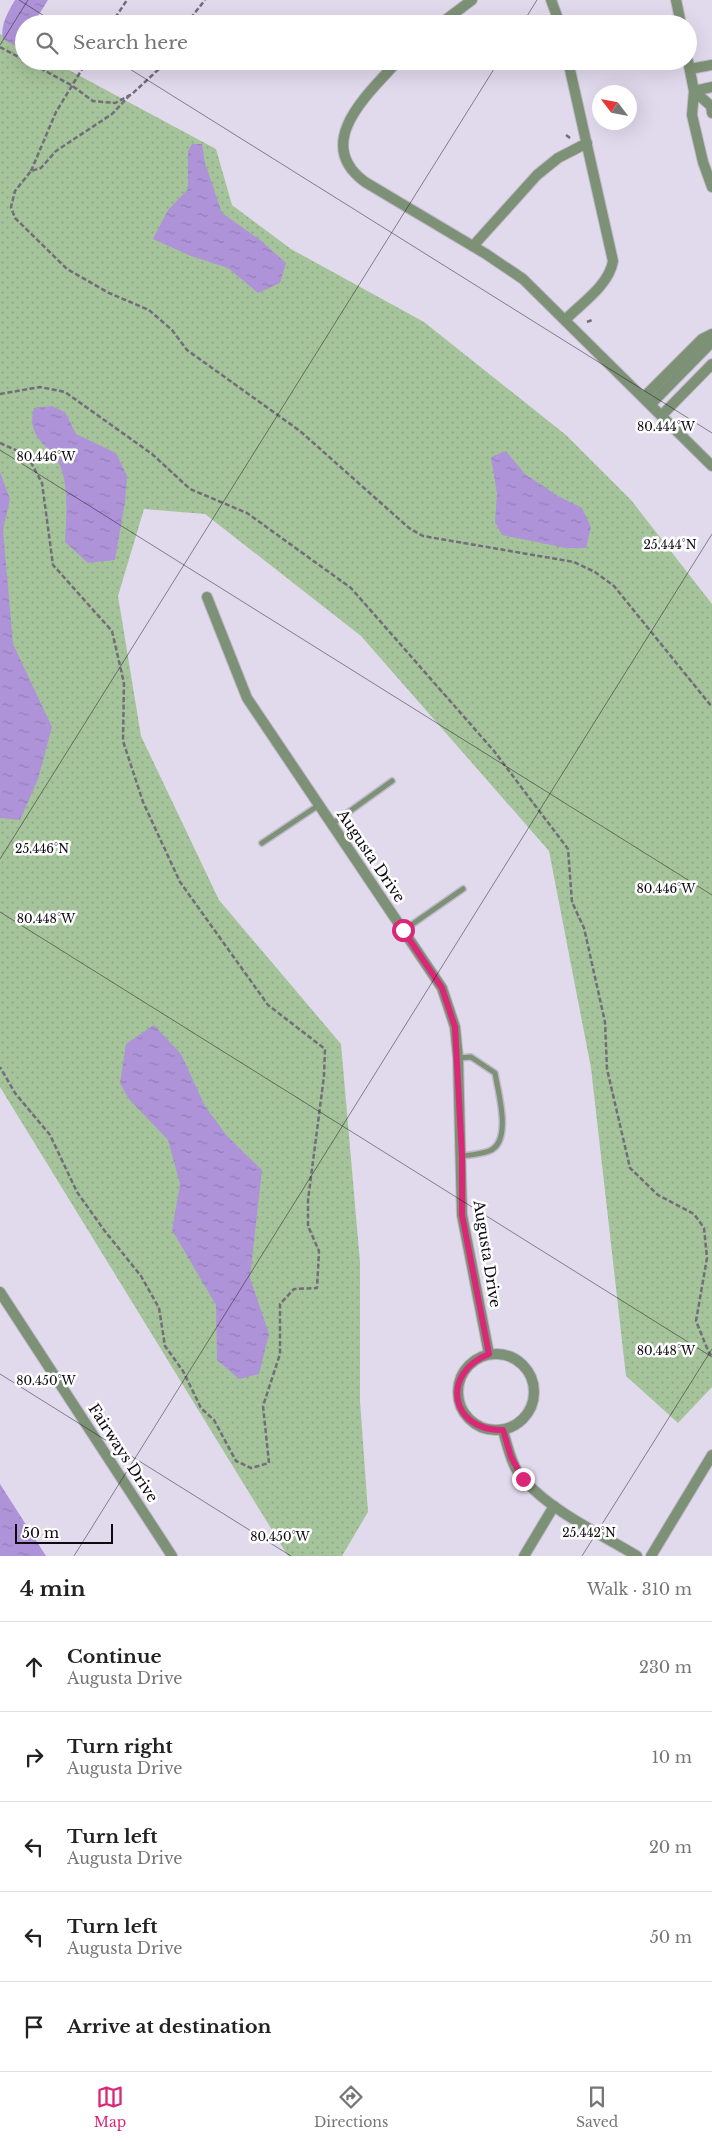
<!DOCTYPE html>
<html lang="en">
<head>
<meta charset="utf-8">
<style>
	body { margin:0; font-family:"Libre Baskerville",serif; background:#f2f2f2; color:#222 }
	.compass { position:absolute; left:592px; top:85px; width:45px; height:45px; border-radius:50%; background:#fff; box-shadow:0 5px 20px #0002; rotate:302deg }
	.scale { position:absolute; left:15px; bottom:12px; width:98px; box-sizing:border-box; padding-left:5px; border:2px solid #0d0a10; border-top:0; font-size:14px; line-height:18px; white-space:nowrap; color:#0d0a10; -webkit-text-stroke:4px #fff; paint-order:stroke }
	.stop { position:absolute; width:15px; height:15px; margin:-11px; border:4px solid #db2777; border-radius:50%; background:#fff }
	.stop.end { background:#db2777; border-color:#fff; box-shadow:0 1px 5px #0008 }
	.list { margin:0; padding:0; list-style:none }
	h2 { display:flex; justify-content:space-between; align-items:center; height:65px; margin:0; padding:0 20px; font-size:21px }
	h2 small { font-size:16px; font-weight:400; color:#767676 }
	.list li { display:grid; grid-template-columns:32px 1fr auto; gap:15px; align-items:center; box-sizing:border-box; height:90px; padding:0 20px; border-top:1px solid #e0e0e0 }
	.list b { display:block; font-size:19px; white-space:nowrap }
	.list p { margin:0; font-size:16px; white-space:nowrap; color:#767676 }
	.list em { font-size:16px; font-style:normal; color:#767676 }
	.icon { flex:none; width:28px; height:28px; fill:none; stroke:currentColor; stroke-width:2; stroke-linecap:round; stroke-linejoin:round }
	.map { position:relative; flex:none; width:712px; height:1556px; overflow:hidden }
	.search { position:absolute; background:#fff; box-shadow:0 5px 20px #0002; left:15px; right:15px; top:15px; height:55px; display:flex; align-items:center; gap:12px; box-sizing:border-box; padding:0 18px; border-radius:28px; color:#767676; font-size:19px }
	.sheet { height:515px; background:#fff }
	nav { display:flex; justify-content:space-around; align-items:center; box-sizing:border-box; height:70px; border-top:1px solid #e0e0e0; background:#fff; font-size:14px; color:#767676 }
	nav a { display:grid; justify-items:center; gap:2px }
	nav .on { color:#db2777 }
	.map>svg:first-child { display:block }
	.grass { fill:url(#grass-dots) }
	.water { fill:url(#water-ripples) }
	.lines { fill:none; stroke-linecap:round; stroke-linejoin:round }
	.lane-casing { stroke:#bfb9ca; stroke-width:8 }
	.street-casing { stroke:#bfb9ca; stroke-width:12 }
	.path { stroke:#726d79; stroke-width:2.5; stroke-dasharray:5 2.5; stroke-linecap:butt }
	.lane { stroke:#7d9176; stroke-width:5 }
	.street { stroke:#7d9176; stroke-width:10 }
	.route { stroke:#db2777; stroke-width:6 }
	.ticks { fill:none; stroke:#0d0a10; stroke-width:1; stroke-opacity:0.45 }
	.labels { text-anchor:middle; stroke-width:5; stroke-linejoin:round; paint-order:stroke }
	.street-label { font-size:15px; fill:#0d0a10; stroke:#fff }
	.ticks-label { font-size:12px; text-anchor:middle; fill:#0d0a10; stroke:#fff; stroke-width:5; stroke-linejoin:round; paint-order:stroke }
</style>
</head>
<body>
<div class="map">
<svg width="712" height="1556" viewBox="0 0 712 1556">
	<defs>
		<pattern id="grass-dots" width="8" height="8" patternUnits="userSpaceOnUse" patternTransform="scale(1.25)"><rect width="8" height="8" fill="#a6c49b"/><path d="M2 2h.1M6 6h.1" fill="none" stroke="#8ea784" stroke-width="1.8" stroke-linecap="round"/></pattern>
		<pattern id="water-ripples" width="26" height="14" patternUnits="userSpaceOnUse" patternTransform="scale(1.25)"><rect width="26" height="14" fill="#af93d9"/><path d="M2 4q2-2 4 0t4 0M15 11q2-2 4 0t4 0" fill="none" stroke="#957db9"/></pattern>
	</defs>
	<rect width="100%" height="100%" fill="#e1daed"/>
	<path class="grass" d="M0 34 24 46V61H52L216 149 232 205 291 249 424 322 566 435 631 500 712 604V1387L678 1423 626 1376 591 1068 549 851 361 636 205 514 144 509 118 596 141 736 219 900 341 1044 360 1262V1401L368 1512 342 1556H288L0 1087Z"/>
	<g class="water">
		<path d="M15 0H48L33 24H24V38L16 46 3 39C0 25 8 12 15 0Z"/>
		<path d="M192 144H202L205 163 222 213 259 239 286 263 280 283 258 293 228 268 191 256 153 239 168 210 188 189V151Z"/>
		<path d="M52 406 65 412 76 434 116 453 127 476 125 502 115 560 88 563 65 542C66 518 69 491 61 468 53 445 25 441 34 408Z"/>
		<path d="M506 451 525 474 558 496 582 508 591 527 586 548H566L502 535 495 522 497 494 491 457Z"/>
		<path d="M0 472 10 499 3 530 13 644 52 727 38 779 20 820 0 818Z"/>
		<path d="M154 1025 181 1054 205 1106 227 1136 262 1170 250 1278 269 1334 259 1374 239 1379 217 1360 216 1305 172 1230 180 1184 168 1140 128 1098 120 1083 126 1044Z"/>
		<path d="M0 1484 46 1556H0Z"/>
	</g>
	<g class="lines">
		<g class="lane-casing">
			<g id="lane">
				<path d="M332 824 392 781"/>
				<path d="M262 843 319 805"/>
				<path d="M404 930 463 889"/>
				<path d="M458 1058 471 1057 495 1073C498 1092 513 1142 489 1151 481 1154 471 1155 462 1156"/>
			</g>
		</g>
		<g class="street-casing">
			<g id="street">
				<path d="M551 0 560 24"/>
				<path d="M676 0 681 24"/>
				<path d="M440 24 472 0"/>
				<path d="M398 61C368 94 312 143 365 182L486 254 523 279 712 466"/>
				<path d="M688 61 694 91 692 115 703 162 712 187"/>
				<path d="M690 69 712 65"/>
				<path d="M694 91 711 106 712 113"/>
				<path d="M694 91 712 87"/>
				<path d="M473 246 537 175 558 158 587 143"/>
				<path d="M566 319C582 303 609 285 613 261L568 61"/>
				<path d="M644 397 702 339 712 334"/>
				<path d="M651 404 710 344 712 339"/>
				<path d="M662 415 712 364"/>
				<path d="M207 597 247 698 442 988 455 1027 458 1058 462 1215 489 1354"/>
				<path d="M0 1292 172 1556"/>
				<circle cx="496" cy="1392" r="38"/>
				<path d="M503 1431C508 1447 512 1468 524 1480 554 1513 599 1533 637 1556"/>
				<path d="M524 1556 554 1506"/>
				<path d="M651 1556 712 1455"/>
			</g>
		</g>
		<g class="path">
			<path d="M111 24 127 0"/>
			<path d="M186 24 205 0"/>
			<path d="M0 47 24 60"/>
			<path d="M27 61 71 85 93 101 115 103 132 94 160 68 163 61"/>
			<path d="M130 95 112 114 56 151 41 168 31 171 15 191 11 207 15 218 67 269 109 293 149 310 172 330 187 350 300 431 409 528 423 536 574 562 595 572 614 586 712 707"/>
			<path d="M566 135 570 138"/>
			<path d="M31 171 56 112 87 61"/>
			<path d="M587 322 592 320"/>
			<path d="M0 394 40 387 65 392 152 454 190 489 247 513 351 588 494 751 568 849 572 902 584 928 605 1022 607 1069 630 1168 658 1195 694 1214 704 1228 707 1258 696 1321 709 1353 712 1356"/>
			<path d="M0 443 27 455 42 483 53 565 112 631 124 683 123 741 143 802 180 882 268 1005 325 1049 324 1076 308 1200V1226L319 1251 317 1288 294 1289 280 1304V1354L263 1406 269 1463 251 1468 236 1461 214 1420 201 1408 183 1371 165 1346 159 1308 141 1276 104 1230 77 1192 50 1135 15 1093 0 1067"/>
		</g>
		<use href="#lane" class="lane"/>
		<use href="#street" class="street"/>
	</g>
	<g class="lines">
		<path class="route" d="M403 930 442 988 455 1027 462 1156V1215L489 1354C440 1373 450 1431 503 1430L511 1457 523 1479"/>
	</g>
	<path class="ticks" d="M19 0 57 24M522 24 537 0M0 45 28 0M117 61 712 433M0 450 712 895M0 859 499 61M0 912 712 1357M0 1374 291 1556M74 1556 712 534M582 1556 712 1349"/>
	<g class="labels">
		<g class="street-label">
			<text transform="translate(371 856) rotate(56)" y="5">Augusta Drive</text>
			<text transform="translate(487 1254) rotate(81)" y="5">Augusta Drive</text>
			<text transform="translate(123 1453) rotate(57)" y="5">Fairways Drive</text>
		</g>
	</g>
	<g class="ticks-label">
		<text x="666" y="431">80.444°W</text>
		<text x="46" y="461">80.446°W</text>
		<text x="670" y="549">25.444°N</text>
		<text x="42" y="853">25.446°N</text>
		<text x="666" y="893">80.446°W</text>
		<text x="46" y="923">80.448°W</text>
		<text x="666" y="1355">80.448°W</text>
		<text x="46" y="1385">80.450°W</text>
		<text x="589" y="1537">25.442°N</text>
		<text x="280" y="1541">80.450°W</text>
	</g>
</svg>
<svg class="compass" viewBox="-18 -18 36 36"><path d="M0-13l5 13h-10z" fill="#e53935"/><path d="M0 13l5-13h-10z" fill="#767676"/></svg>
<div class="scale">50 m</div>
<div class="stop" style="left:403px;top:930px"></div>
<div class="stop end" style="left:523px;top:1479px"></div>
<div class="search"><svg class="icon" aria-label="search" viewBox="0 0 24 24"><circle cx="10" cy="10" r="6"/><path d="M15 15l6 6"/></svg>Search here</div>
</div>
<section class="sheet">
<h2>4 min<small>Walk · 310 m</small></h2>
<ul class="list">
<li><svg class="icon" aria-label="ahead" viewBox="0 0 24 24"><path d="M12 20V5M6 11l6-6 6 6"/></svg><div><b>Continue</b><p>Augusta Drive</p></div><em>230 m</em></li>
<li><svg class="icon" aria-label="right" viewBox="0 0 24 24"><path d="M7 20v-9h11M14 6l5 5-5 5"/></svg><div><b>Turn right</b><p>Augusta Drive</p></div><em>10 m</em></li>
<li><svg class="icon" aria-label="left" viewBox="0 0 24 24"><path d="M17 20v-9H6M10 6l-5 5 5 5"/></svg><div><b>Turn left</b><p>Augusta Drive</p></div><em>20 m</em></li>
<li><svg class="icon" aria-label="left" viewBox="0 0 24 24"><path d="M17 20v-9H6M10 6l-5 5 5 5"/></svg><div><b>Turn left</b><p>Augusta Drive</p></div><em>50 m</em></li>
<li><svg class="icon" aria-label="arrive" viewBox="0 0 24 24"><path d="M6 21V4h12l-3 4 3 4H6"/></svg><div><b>Arrive at destination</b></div></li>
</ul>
</section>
<nav>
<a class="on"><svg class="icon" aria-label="map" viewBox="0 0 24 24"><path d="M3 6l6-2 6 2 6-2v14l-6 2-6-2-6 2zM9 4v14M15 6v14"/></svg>Map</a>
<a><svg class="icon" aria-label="directions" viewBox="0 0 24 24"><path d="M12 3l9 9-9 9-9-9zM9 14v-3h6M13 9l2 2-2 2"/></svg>Directions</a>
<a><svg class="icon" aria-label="saved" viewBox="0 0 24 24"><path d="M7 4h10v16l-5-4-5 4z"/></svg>Saved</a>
</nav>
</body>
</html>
